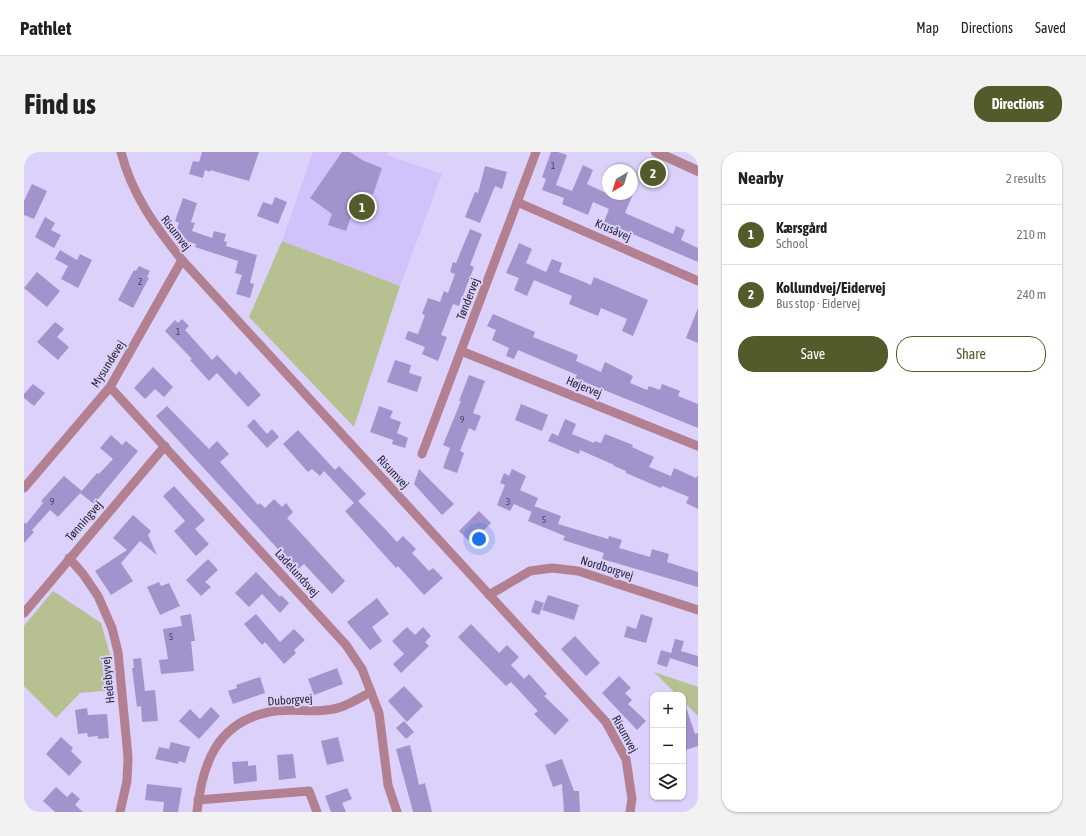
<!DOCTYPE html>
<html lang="en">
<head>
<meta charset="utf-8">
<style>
	body { margin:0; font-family:"Asap Condensed",sans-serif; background:#f2f2f2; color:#222 }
	.controls { position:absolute; right:12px; bottom:12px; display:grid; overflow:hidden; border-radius:8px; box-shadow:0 1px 3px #0004 }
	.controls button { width:36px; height:36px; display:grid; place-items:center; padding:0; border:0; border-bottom:1px solid #e0e0e0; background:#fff; color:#222; font:20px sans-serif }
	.compass { position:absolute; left:578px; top:12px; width:36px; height:36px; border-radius:50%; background:#fff; box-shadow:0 1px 3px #0004; rotate:218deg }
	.you { position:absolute; left:455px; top:387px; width:14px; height:14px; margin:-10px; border:3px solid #fff; border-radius:50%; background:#1a73e8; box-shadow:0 0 0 6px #1a73e833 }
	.badge { display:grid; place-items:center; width:26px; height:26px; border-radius:50%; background:#535b2a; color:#fff; font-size:13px; font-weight:700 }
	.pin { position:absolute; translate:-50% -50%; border:2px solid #fff; box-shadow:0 1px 4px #0006 }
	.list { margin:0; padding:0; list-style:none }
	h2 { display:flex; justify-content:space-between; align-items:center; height:52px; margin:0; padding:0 16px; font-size:17px }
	h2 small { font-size:13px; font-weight:400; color:#767676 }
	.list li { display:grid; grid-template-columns:26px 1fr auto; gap:12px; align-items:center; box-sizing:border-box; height:60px; padding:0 16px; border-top:1px solid #e0e0e0 }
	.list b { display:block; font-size:15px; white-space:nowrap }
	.list p { margin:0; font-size:13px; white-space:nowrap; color:#767676 }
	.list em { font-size:13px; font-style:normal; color:#767676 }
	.actions { display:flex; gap:8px; padding:12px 16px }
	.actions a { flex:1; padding:9px 0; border:1px solid #535b2a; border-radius:16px; text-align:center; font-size:14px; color:#535b2a }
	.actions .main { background:#535b2a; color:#fff }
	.icon { flex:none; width:22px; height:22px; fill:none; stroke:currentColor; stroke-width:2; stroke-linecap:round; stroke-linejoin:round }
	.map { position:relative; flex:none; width:674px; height:660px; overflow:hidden; border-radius:16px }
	header { display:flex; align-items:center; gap:24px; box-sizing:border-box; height:56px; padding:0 20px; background:#fff; border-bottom:1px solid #e0e0e0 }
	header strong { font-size:19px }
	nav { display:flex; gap:22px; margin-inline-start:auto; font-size:14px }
	.intro { display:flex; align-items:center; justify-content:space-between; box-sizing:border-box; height:96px; padding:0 24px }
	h1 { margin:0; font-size:28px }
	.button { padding:10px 18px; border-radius:16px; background:#535b2a; color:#fff; font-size:14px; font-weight:700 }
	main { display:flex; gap:24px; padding:0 24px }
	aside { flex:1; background:#fff; border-radius:16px; box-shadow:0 1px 3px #0004 }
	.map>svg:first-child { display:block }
	.built { fill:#d1c2fc }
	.green { fill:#b6c090 }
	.building { fill:#a393cd }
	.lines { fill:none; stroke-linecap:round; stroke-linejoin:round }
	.minor { stroke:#b28091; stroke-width:9 }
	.tertiary { stroke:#b28091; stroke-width:10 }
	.labels { text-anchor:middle; stroke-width:4; stroke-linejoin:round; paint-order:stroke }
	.number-label { font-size:10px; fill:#4a4360 }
	.street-label { font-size:12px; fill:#2d283b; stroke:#dbd1fa }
</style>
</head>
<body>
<header>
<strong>Pathlet</strong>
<nav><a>Map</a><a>Directions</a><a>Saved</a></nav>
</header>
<div class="intro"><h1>Find us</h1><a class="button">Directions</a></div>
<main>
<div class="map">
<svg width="674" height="660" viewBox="0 0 674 660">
	<rect width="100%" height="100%" fill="#dbd1fa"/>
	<path class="built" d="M289 0H364L363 3 418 22 376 134 258 89Z"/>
	<g class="green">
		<path d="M258 89 376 134 330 275 225 165Z"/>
		<path d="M29 439 77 471 87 506 90 538 56 541 32 566 0 534V474Z"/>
		<path d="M630 520 674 535V564L659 549V543H653Z"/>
	</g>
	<g class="building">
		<path d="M178 0H235L225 29 186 18V20L181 18 179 26 165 22 169 9 175 10Z"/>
		<path d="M318 0H326L340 9 358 16 349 43 343 40 335 61 329 59 322 79 304 73 308 62 286 46Z"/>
		<path d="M527 0H534L543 3 532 33 548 39 559 13 569 18 563 32 584 42H609L601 61 649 82 652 74 661 78 657 88 674 96V110L597 77 596 80 579 72 585 57 569 50 564 63 538 52 540 46 518 38 522 27 518 25Z"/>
		<path d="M461 14 483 20 478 37 471 34 456 71 441 65 451 40 454 41Z"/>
		<path d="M8 32 23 39 10 67 0 63V49Z"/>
		<path d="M251 45 263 50 254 72 233 64 239 50 248 53Z"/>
		<path d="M159 46 173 51 167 70 171 71 168 79 188 86 190 79 202 82 200 89 203 90 202 94 233 103 226 131 230 132 226 146 212 142 218 123 211 121 214 109 171 95 172 92 150 85 155 71 151 69Z"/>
		<path d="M21 65 31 71 27 78 37 83 30 96 11 85Z"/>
		<path d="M446 77 458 82 446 113 450 115 435 154 429 152 417 183 423 185 414 209 398 202 401 195 381 187 384 179 394 182 401 163 398 162 404 146 416 150 420 139 424 141 431 122 426 120 429 110 432 111Z"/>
		<path d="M495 91 508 97 502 111 522 120 528 107 538 111 535 120 548 125 567 133 570 125 624 148 609 184 598 179 603 167 577 156 574 164 545 152 548 144 510 128 503 144 490 138 495 126 482 121Z"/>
		<path d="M36 98 53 108 56 102 68 108 54 136 37 127 44 114 31 107Z"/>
		<path d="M115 114 126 119 123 125 125 126 109 156 94 148 110 118 112 119Z"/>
		<path d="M13 120 36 139 23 155 0 136Z"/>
		<path d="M674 156V191L662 186Z"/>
		<path d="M469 162 511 180 509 185 554 203 552 209 577 220 581 210 609 224 606 231 623 238 625 234 636 238 638 232 656 239 654 244 674 252V276L580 238 551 226 553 223 494 198 490 207 482 204 485 196 468 188 472 178 463 174Z"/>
		<path d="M158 167 165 174 161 178 188 208 193 203 212 223 215 219 237 243 224 255 193 221 185 229 166 208 168 207 141 179 151 168 154 171Z"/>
		<path d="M31 170 40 177 33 185 45 195 34 208 13 190Z"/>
		<path d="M371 208 387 213 385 221 398 225 393 240 363 230Z"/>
		<path d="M129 215 149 235 140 245 131 237 121 247 110 236Z"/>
		<path d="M445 223 461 229 449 261 457 264 451 279 445 276 436 299 440 301 433 321 419 316 426 296 419 293 437 249H435Z"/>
		<path d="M9 232 21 241 10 254 0 246V242Z"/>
		<path d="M497 252 524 263 518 279 491 268Z"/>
		<path d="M143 254 185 297 193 289 205 302 196 310 234 353 236 351 241 356 250 347 258 355 262 351 269 360 263 366 321 429 308 442 280 412 273 418 132 264Z"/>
		<path d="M355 254 369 259 366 266 377 270 373 281 384 286 381 296 368 292 369 288 346 280Z"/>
		<path d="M230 267 243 282 248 277 255 285 243 296 223 274Z"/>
		<path d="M541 267 552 272 548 282 570 291 571 289 577 291 581 282 609 293 608 295 630 305 625 315 647 324 650 316 672 326 674 323V357L662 351 665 345 638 334 637 336 602 321V319L590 314V313L556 298 555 302 524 289 528 281 534 284Z"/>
		<path d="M274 278 311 318 315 314 342 342 334 349 362 378 373 390 379 384 392 397 388 401 405 419 409 416 419 426 400 443 374 414 372 416 321 359 330 351 300 319 296 324 288 317 284 320 259 292Z"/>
		<path d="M87 283 98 293 102 289 114 299 70 352 56 341 73 321 75 322 89 307 76 296Z"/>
		<path d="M395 317 430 352 418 363 390 332Z"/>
		<path d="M488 317 502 324 496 338 514 346 508 360 490 352 486 359 473 353 481 333 476 331 480 321 485 324Z"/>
		<path d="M40 324 58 339 34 365 26 358 8 378 10 380 0 391V370L2 372 19 351 17 349Z"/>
		<path d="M150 334 181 368 171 377 185 392 172 404 150 379 161 369 139 344Z"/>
		<path d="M510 354 537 364 534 372 584 387 585 384 598 388 595 396 626 405 628 397 645 402 643 410 674 420V435L578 407 580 401 539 388 541 384 504 369Z"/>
		<path d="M455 359 467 371 447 391 435 379Z"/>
		<path d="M109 363 127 379 124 383 133 403 116 389 97 411 109 429 87 443 71 419 103 398 89 386Z"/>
		<path d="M184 407 194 418 181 430 187 435 177 444 162 428Z"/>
		<path d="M232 420 256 445 257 443 265 451 256 461 238 442 225 455 211 441Z"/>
		<path d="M135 430 137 434 145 431 156 454 136 463 123 435Z"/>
		<path d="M524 443 555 453 550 468 518 458Z"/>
		<path d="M353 446 365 462 348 475 358 489 346 498 323 470Z"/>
		<path d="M511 448 520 451 515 463 507 460Z"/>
		<path d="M167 462 171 489H167L170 519 137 522 135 508 144 507 139 477 158 474 156 464Z"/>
		<path d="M232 462 256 490 270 477 281 488 270 498 272 501 260 512 241 490 238 493 220 472Z"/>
		<path d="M617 462 629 466 622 491 600 485 603 474 612 477Z"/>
		<path d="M447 472 475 501 483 493 495 505 487 513 500 527 505 522 523 542 520 544 545 568 531 583 510 562 514 559 487 530 482 534 434 485Z"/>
		<path d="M383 475 391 483 399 475 407 484 401 490 405 494 377 521 369 512 380 502 368 489Z"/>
		<path d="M551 484 576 511 562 524 537 497Z"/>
		<path d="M651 487 660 489 657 499 674 504V515L646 506 643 515 633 512 637 498 647 501 646 505Z"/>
		<path d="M117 506 121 539 131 538 134 569 118 570 117 554 113 555 108 516H110L109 507Z"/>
		<path d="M313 516 319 532 290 543 284 527Z"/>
		<path d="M595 524 607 536 601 541 608 548 604 552 622 569 613 578 578 541Z"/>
		<path d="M236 525 241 541 209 552 204 539 213 536 212 533Z"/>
		<path d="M380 534 399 554 383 570 364 549Z"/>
		<path d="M659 552H661L671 582 674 581V594L659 599Z"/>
		<path d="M187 555 196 564 175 587 155 569 166 557 176 567Z"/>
		<path d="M63 556 64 563 83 562 85 586 74 587V584L64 585 63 581 54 582 51 558Z"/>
		<path d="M380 569 390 580 382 587 372 576Z"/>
		<path d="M37 585 49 596 47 599 58 610 45 624 22 602Z"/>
		<path d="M314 585 320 609 303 613 297 589Z"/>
		<path d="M147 590 166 595 161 611 155 609 154 612 131 607 135 595 145 597Z"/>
		<path d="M386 593 395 633 401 631 408 660H389L372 597Z"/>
		<path d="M269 602 272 626 255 628 253 603Z"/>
		<path d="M538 607 550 639H555L556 660H540L538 632 529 635 521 613Z"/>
		<path d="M224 609V614L232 613 233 629 210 632 208 610Z"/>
		<path d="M123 632 158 636 154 660H139L140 650 121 648Z"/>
		<path d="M32 635 43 645 48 640 56 647 51 653 59 660H31L19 649Z"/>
		<path d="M323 636 328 647 318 651 322 660H307L301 644Z"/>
	</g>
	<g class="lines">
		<g class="minor">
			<path d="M97 0C108 43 131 74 158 108L582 570 602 607 608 647 606 660"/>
			<path d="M493 50 674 129"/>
			<path d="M437 199 674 294"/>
			<path d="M86 235 322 493 338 517 355 561 364 633 373 660"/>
			<path d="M398 302 512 0"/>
			<path d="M0 336 86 235 158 108"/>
			<path d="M45 406 59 422 74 444 88 476 94 500 104 605 103 629 96 660"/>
			<path d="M465 443 506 419 528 416 554 419 674 458"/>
			<path d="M0 461 141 294"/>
			<path d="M174 648 285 639 293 660"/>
			<path d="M173 660C178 613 192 571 245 560 268 555 294 563 317 555 328 551 337 545 347 540"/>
		</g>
		<path class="tertiary" d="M632 0 674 19"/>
	</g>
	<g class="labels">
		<g class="number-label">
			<text x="529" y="17">1</text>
			<text x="116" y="133">2</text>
			<text x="154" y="183">1</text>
			<text x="438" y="271">9</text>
			<text x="28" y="353">9</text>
			<text x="484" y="353">3</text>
			<text x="520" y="371">5</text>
			<text x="147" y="488">5</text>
		</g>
		<g class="street-label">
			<text transform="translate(589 78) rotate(24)" y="4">Krusåvej</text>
			<text transform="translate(152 81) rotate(52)" y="4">Risumvej</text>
			<text transform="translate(444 147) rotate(-69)" y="4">Tøndervej</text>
			<text transform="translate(84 212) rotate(-58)" y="4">Mysundevej</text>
			<text transform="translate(560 235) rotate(22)" y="4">Højervej</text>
			<text transform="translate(369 320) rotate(47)" y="4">Risumvej</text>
			<text transform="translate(60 369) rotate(-49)" y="4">Tønningvej</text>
			<text transform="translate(583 416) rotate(17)" y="4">Nordborgvej</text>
			<text transform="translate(273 421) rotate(48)" y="4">Ladelundsvej</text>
			<text transform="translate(84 528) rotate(-96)" y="4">Hedebyvej</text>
			<text transform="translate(266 548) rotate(-4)" y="4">Duborgvej</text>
			<text transform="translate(601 582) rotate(61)" y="4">Risumvej</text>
		</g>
	</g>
</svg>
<div class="controls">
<button>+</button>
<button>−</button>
<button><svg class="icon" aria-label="layers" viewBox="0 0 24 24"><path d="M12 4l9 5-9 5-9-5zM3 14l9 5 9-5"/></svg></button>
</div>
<svg class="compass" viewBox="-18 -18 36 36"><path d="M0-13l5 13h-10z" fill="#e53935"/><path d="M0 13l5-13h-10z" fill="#767676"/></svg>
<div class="you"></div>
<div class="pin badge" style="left:338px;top:55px">1</div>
<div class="pin badge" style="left:629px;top:21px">2</div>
</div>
<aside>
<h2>Nearby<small>2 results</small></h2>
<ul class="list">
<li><span class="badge">1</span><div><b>Kærsgård</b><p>School</p></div><em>210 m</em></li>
<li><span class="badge">2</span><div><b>Kollundvej/Eidervej</b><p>Bus stop · Eidervej</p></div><em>240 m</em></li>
</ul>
<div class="actions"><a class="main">Save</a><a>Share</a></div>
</aside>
</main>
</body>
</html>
